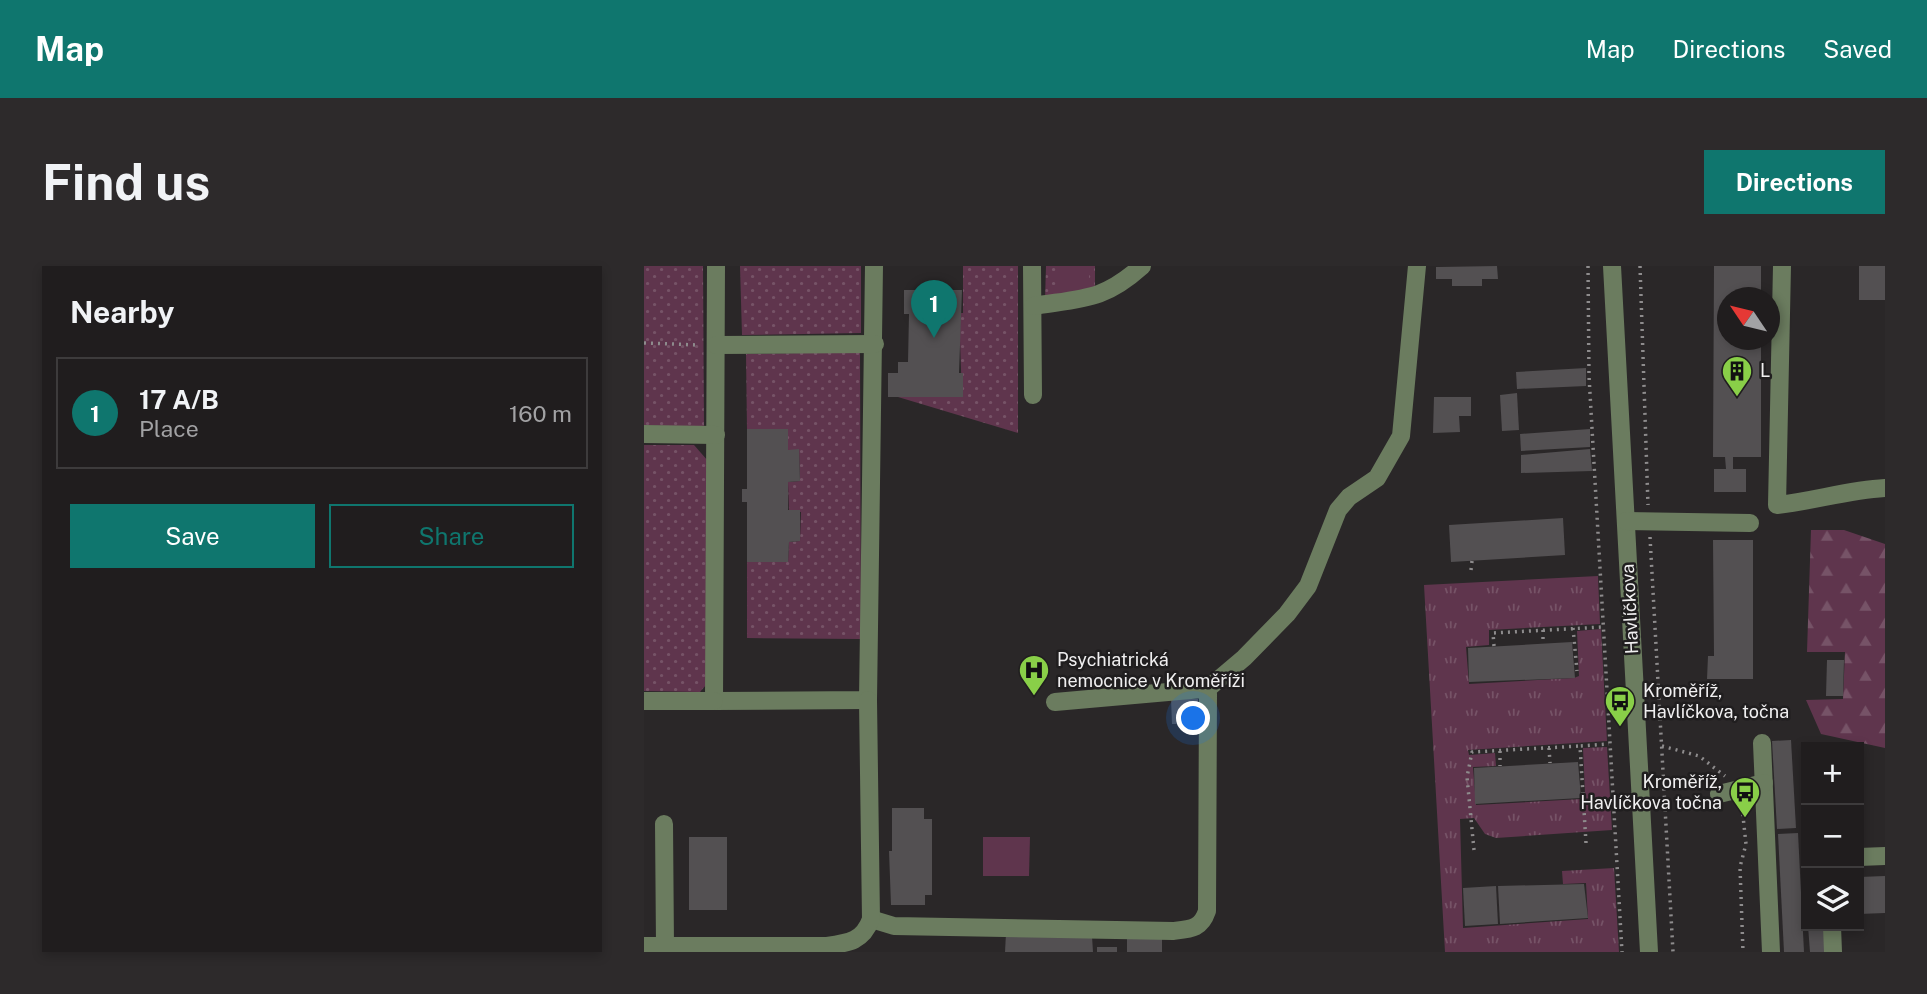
<!DOCTYPE html>
<html lang="en">
<head>
<meta charset="utf-8">
<style>
	body { margin:0; font-family:"Public Sans",sans-serif; background:#2d2a2b; color:#f1f3f6 }
	.controls { position:absolute; right:21px; bottom:21px; display:grid; overflow:hidden; border-radius:0px; box-shadow:0 4px 10px #0003 }
	.controls button { width:63px; height:63px; display:grid; place-items:center; padding:0; border:0; border-bottom:2px solid #3d3b3c; background:#201d1e; color:#f1f3f6; font:35px sans-serif }
	.compass { position:absolute; left:1073px; top:21px; width:63px; height:63px; border-radius:50%; background:#201d1e; box-shadow:0 4px 10px #0003; rotate:305deg }
	.you { position:absolute; left:550px; top:453px; width:24px; height:24px; margin:-18px; border:5px solid #fff; border-radius:50%; background:#1a73e8; box-shadow:0 0 0 10px #1a73e833 }
	.badge { display:grid; place-items:center; width:46px; height:46px; border-radius:50%; background:#0f766e; color:#fff; font-size:23px; font-weight:700 }
	.pin { position:absolute; translate:-50% -58px; filter:drop-shadow(0 2px 4px #0008) }
	.pin::after { content:''; position:absolute; top:37px; width:24px; height:21px; background:inherit; clip-path:polygon(0 0,100% 0,50% 100%) }
	.list { margin:0; padding:0; list-style:none }
	h2 { display:flex; justify-content:space-between; align-items:center; height:91px; margin:0; padding:0 28px; font-size:30px }
	h2 small { font-size:23px; font-weight:400; color:#a2a2a4 }
	.list li { display:grid; grid-template-columns:46px 1fr auto; gap:21px; align-items:center; box-sizing:border-box; height:112px; margin:0 14px 14px; padding:0 14px; border:2px solid #3d3b3c; border-radius:0px }
	.list b { display:block; font-size:26px; white-space:nowrap }
	.list p { margin:0; font-size:23px; white-space:nowrap; color:#a2a2a4 }
	.list em { font-size:23px; font-style:normal; color:#a2a2a4 }
	.actions { display:flex; gap:14px; padding:21px 28px }
	.actions a { flex:1; padding:16px 0; border:2px solid #0f766e; border-radius:0px; text-align:center; font-size:24px; color:#0f766e }
	.actions .main { background:#0f766e; color:#fff }
	.icon { flex:none; width:38px; height:38px; fill:none; stroke:currentColor; stroke-width:2; stroke-linecap:round; stroke-linejoin:round }
	.map { position:relative; flex:none; width:1241px; height:686px; overflow:hidden; border-radius:0px }
	header { display:flex; align-items:center; gap:42px; box-sizing:border-box; height:98px; padding:0 35px; background:#0f766e; color:#fff }
	header strong { font-size:33px }
	nav { display:flex; gap:38px; margin-inline-start:auto; font-size:24px }
	.intro { display:flex; align-items:center; justify-content:space-between; box-sizing:border-box; height:168px; padding:0 42px }
	h1 { margin:0; font-size:49px }
	.button { padding:18px 32px; border-radius:0px; background:#0f766e; color:#fff; font-size:24px; font-weight:700 }
	main { display:flex; gap:42px; padding:0 42px }
	aside { flex:1; background:#201d1e; border-radius:0px; box-shadow:0 4px 10px #0003 }
	.map>svg:first-child { display:block }
	.grass { fill:url(#grass-tufts) }
	.forest { fill:url(#forest-firs) }
	.park { fill:url(#park-dots) }
	.pitch { fill:#5f354d }
	.building { fill:#535052 }
	.lines { fill:none; stroke-linecap:round; stroke-linejoin:round }
	.path { stroke:#8e8c8d; stroke-width:3.5; stroke-dasharray:2 5; stroke-linecap:butt }
	.minor { stroke:#6b7c5f; stroke-width:18 }
	.labels { text-anchor:middle; stroke-width:5; stroke-linejoin:round; paint-order:stroke }
	.poi-label { font-size:18px; fill:#f0eff0; stroke:#201e1f; text-anchor:start }
	.street-label { font-size:18px; fill:#f0eff0; stroke:#201e1f }
</style>
</head>
<body>
<header>
<strong>Map</strong>
<nav><a>Map</a><a>Directions</a><a>Saved</a></nav>
</header>
<div class="intro"><h1>Find us</h1><a class="button">Directions</a></div>
<main>
<aside>
<h2>Nearby<small></small></h2>
<ul class="list">
<li><span class="badge">1</span><div><b>17 A/B</b><p>Place</p></div><em>160 m</em></li>
</ul>
<div class="actions"><a class="main">Save</a><a>Share</a></div>
</aside>
<div class="map">
<svg width="1241" height="686" viewBox="0 0 1241 686">
	<defs>
		<pattern id="grass-tufts" width="24" height="20" patternUnits="userSpaceOnUse" patternTransform="scale(1.75)"><rect width="24" height="20" fill="#5f354d"/><path d="M3 7l-1-3M5 7V3M7 7l1-3M15 17l-1-3M17 17v-4M19 17l1-3" fill="none" stroke="#765367"/></pattern>
		<pattern id="forest-firs" width="22" height="20" patternUnits="userSpaceOnUse" patternTransform="scale(1.75)"><rect width="22" height="20" fill="#5f354d"/><path d="M5 1l3.5 6h-7zM16 11l3.5 6h-7z" fill="#765367"/></pattern>
		<pattern id="park-dots" width="8" height="8" patternUnits="userSpaceOnUse" patternTransform="scale(1.75)"><rect width="8" height="8" fill="#5f354d"/><path d="M2 2h.1M6 6h.1" fill="none" stroke="#765367" stroke-width="1.8" stroke-linecap="round"/></pattern>
	</defs>
	<rect width="100%" height="100%" fill="#2a2728"/>
	<path class="grass" d="M954 310 956 358 845 364V379L822 381 825 418 930 412 935 410 933 365 957 363 963 475 824 484 825 489 851 487 852 500 829 501 832 539 937 533V528L941 527 939 482 963 481 968 564 852 572 841 568 830 552 816 553 819 662 944 653 942 617 919 618 918 605 970 602 975 686H801L780 319Z"/>
	<path class="forest" d="M1167 264H1200L1241 278V482L1177 468 1162 434 1199 433 1201 386H1163Z"/>
	<g class="park">
		<path d="M0 0H59L60 162 0 159Z"/>
		<path d="M96 0H217V67L98 69Z"/>
		<path d="M319 0H374V167L254 131H318L315 47H319Z"/>
		<path d="M402 0H451V25L401 34Z"/>
		<path d="M216 86 217 373 103 372V296H144L145 276 156 275 157 246 145 245 144 216 156 215 155 184H144V163H103L102 88Z"/>
		<path d="M0 179H50L64 195 62 419 56 426 0 425Z"/>
	</g>
	<g class="pitch">
		<rect x="413" y="0" width="32" height="26"/>
		<path d="M339 571H386L385 610H339Z"/>
	</g>
	<g class="building">
		<path d="M853 0 854 13H838V20H808V13H792V1Z"/>
		<path d="M1070 0H1117V32H1084V74H1117V191H1089V203H1102V226H1070V203H1082L1081 191H1069Z"/>
		<rect x="1215" y="0" width="26" height="34"/>
		<path d="M260 24H318L315 107H319V131H244V107H254V96H264L265 48H260Z"/>
		<path d="M942 102V120L873 123 872 106Z"/>
		<path d="M873 127 875 164 858 165 856 129Z"/>
		<path d="M790 131H827V150H815L816 166 789 167Z"/>
		<path d="M103 163H144V184L155 183 156 215 144 216V244H156V275L145 276 144 296H103V236H98V223H103Z"/>
		<path d="M946 163V181L877 185 876 168Z"/>
		<path d="M946 183 948 205 877 207V189Z"/>
		<path d="M919 252 921 289 807 296 805 259Z"/>
		<path d="M1069 274H1109V413H1063L1064 390H1070Z"/>
		<path d="M928 376 931 412 825 416 824 382Z"/>
		<path d="M1183 394H1200L1199 430H1182Z"/>
		<path d="M527 433H554V458H528Z"/>
		<path d="M1147 474 1152 562 1133 563 1128 475Z"/>
		<path d="M934 496 937 532 831 538 830 502Z"/>
		<path d="M248 542H280V553H288V629H281V639H247L245 585H248Z"/>
		<path d="M1154 567 1160 686H1140L1134 568Z"/>
		<rect x="45" y="571" width="38" height="73"/>
		<path d="M1241 610V647L1215 648V611Z"/>
		<path d="M940 618 944 652 856 658 854 620Z"/>
		<path d="M852 620 854 658 821 660 819 622Z"/>
		<path d="M1164 660H1180L1181 686H1166Z"/>
		<path d="M362 667 448 670 449 686H361Z"/>
		<rect x="483" y="673" width="35" height="13"/>
		<rect x="453" y="681" width="20" height="5"/>
	</g>
	<g class="lines">
		<g class="path">
			<path d="M944 0 945 110 978 686"/>
			<path d="M996 0 1004 239"/>
			<path d="M0 77 54 79"/>
			<path d="M1006 271 1029 686"/>
			<path d="M827 304 828 295"/>
			<path d="M929 362 933 405"/>
			<path d="M899 364V377"/>
			<path d="M850 380 849 367 959 361"/>
			<path d="M1018 480 1055 490 1081 510"/>
			<path d="M905 482 906 497"/>
			<path d="M856 485V500"/>
			<path d="M1098 541 1102 578 1096 601 1099 686"/>
			<path d="M942 577 936 480 965 478"/>
			<path d="M830 584 823 511 828 486 936 480"/>
		</g>
		<g class="minor">
			<path d="M72 0 70 435 224 434 230 0"/>
			<path d="M388 0 389 129"/>
			<path d="M968 0 1005 686"/>
			<path d="M1138 0 1133 239C1170 235 1204 224 1241 222"/>
			<path d="M389 40C439 32 459 35 498 0"/>
			<path d="M72 79 231 78"/>
			<path d="M0 168 72 169"/>
			<path d="M982 255 1106 257"/>
			<path d="M561 425 600 392 643 348 664 320 694 244 705 231 733 212 757 170 773 0"/>
			<path d="M0 435H70"/>
			<path d="M1118 477 1127 686"/>
			<path d="M1075 528 1120 517"/>
			<path d="M20 558 21 680"/>
			<path d="M1215 591 1241 590"/>
			<path d="M227 653 250 660 529 665C547 663 557 663 563 645L564 428 558 423 411 436"/>
			<path d="M1188 660 1189 686"/>
			<path d="M0 680H183C205 677 219 675 227 653L224 434"/>
		</g>
	</g>
	<defs>
		<g id="building-pin" transform="scale(1.575)"><path d="M0 17L-7.5 6A9.5 9.5 0 1 1 7.5 6Z" fill="#89cf48" stroke="#201e1f"/><path d="M-4-6H4V6H1V3H-1V6H-4ZM-2.5-4.3h1.7v1.8h-1.7ZM.8-4.3h1.7v1.8H.8ZM-2.5-1h1.7V.8h-1.7ZM.8-1h1.7V.8H.8Z" fill="#111"/></g>
		<g id="hospital-pin" transform="scale(1.575)"><path d="M0 17L-7.5 6A9.5 9.5 0 1 1 7.5 6Z" fill="#89cf48" stroke="#201e1f"/><path d="M-5-5h3v3.5h4V-5h3V5h-3V1.5h-4V5h-3Z" fill="#111"/></g>
		<g id="bus-pin" transform="scale(1.575)"><path d="M0 17L-7.5 6A9.5 9.5 0 1 1 7.5 6Z" fill="#89cf48" stroke="#201e1f"/><path d="M-5-6H5V4H4V6H2V4H-2V6H-4V4H-5ZM-3.5-4V0h7V-4ZM-3.5 1.2v1.5H-2V1.2ZM2 1.2v1.5H3.5V1.2Z" fill="#111"/></g>
	</defs>
	<g fill-rule="evenodd">
		<use href="#building-pin" x="1093" y="105"/>
		<use href="#hospital-pin" x="390" y="404"/>
		<use href="#bus-pin" x="976" y="435"/>
		<use href="#bus-pin" x="1101" y="526"/>
	</g>
	<g class="labels">
		<g class="poi-label">
			<text x="1116" y="111">L</text>
			<text x="413" y="400">Psychiatrická<tspan x="413" dy="21">nemocnice v Kroměříži</tspan></text>
			<text x="999" y="431">Kroměříž,<tspan x="999" dy="21">Havlíčkova, točna</tspan></text>
			<text x="1078" y="522" text-anchor="end">Kroměříž,<tspan x="1078" dy="21">Havlíčkova točna</tspan></text>
		</g>
		<g class="street-label">
			<text transform="translate(986 343) rotate(-93)" y="6">Havlíčkova</text>
		</g>
	</g>
</svg>
<div class="controls">
<button>+</button>
<button>−</button>
<button><svg class="icon" aria-label="layers" viewBox="0 0 24 24"><path d="M12 4l9 5-9 5-9-5zM3 14l9 5 9-5"/></svg></button>
</div>
<svg class="compass" viewBox="-18 -18 36 36"><path d="M0-13l5 13h-10z" fill="#e53935"/><path d="M0 13l5-13h-10z" fill="#a2a2a4"/></svg>
<div class="you"></div>
<div class="pin badge" style="left:290px;top:72px">1</div>
</div>
</main>
</body>
</html>
